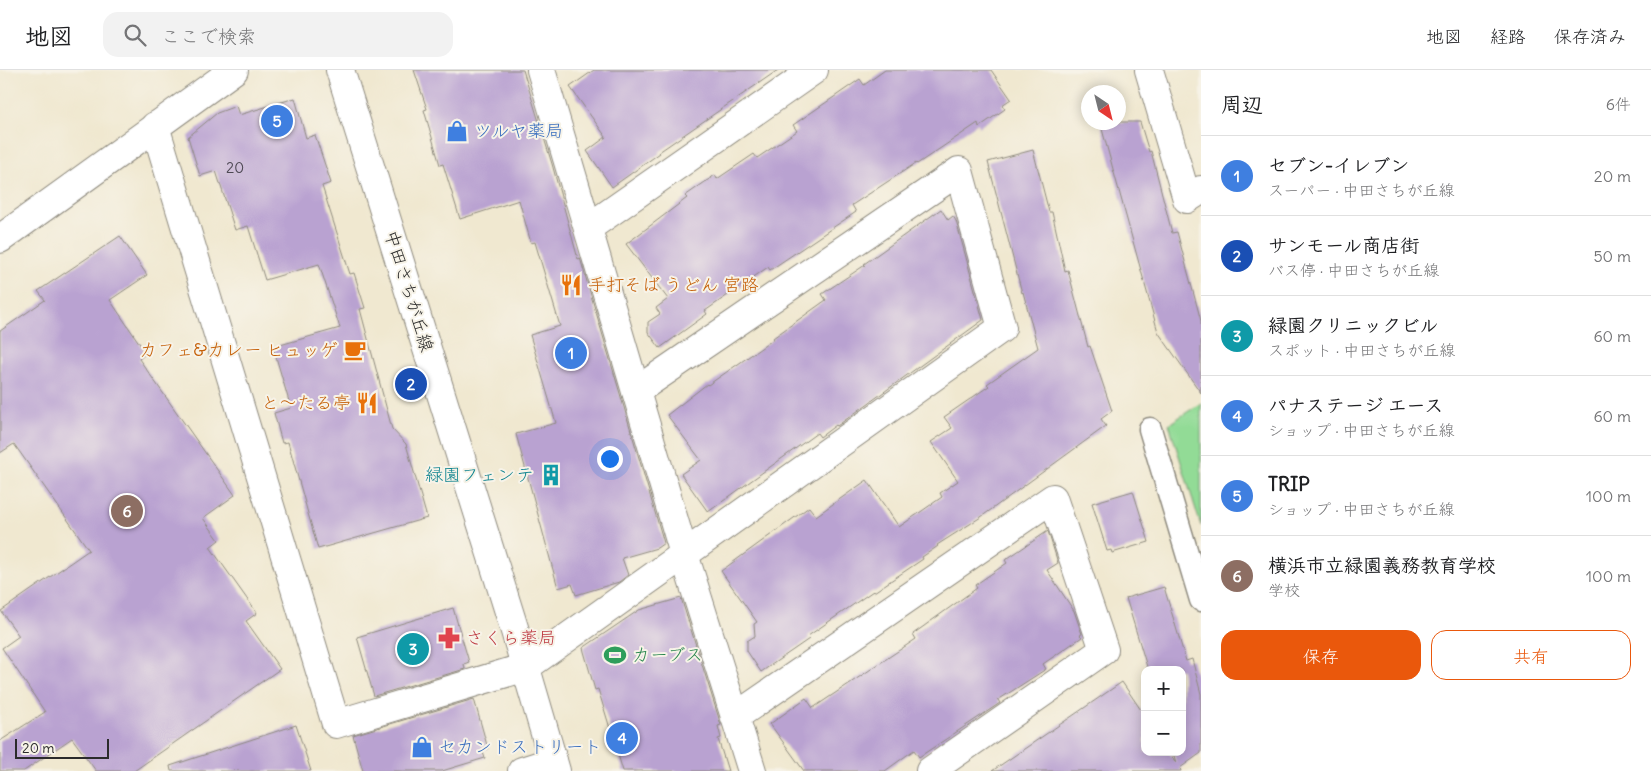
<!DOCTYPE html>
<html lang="ja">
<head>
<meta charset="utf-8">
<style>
	body { margin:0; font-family:Delius,"Klee One",sans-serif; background:#f2f2f2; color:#202124 }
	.controls { position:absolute; right:15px; bottom:15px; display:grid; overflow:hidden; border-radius:10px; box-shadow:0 2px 12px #0003 }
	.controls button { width:45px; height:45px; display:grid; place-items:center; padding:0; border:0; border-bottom:1px solid #e0e0e0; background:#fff; color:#202124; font:25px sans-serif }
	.compass { position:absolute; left:1081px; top:15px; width:45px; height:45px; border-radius:50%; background:#fff; box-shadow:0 2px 12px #0003; rotate:145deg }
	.scale { position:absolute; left:15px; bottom:12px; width:94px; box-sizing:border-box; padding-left:5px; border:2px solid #2b2b2b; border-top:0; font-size:14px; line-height:18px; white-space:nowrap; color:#2b2b2b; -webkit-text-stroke:4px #f7f3e8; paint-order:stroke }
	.you { position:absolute; left:609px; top:388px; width:18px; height:18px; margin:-12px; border:4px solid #fff; border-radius:50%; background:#1a73e8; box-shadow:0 0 0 8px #1a73e833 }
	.badge { display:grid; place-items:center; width:32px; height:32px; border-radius:50%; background:#ea580c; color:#fff; font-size:16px; font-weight:700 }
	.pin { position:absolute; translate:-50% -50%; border:2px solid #fff; box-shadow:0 1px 5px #0006 }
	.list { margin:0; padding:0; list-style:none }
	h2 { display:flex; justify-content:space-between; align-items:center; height:65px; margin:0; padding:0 20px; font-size:21px }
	h2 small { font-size:16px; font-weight:400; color:#757577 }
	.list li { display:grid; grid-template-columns:32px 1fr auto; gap:15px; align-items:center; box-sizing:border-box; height:80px; padding:0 20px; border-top:1px solid #e0e0e0 }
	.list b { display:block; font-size:19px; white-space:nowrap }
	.list p { margin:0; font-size:16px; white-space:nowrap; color:#757577 }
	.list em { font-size:16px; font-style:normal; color:#757577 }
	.actions { display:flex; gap:10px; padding:15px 20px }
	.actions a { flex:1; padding:11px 0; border:1px solid #ea580c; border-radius:15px; text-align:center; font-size:18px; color:#ea580c }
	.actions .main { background:#ea580c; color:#fff }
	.icon { flex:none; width:28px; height:28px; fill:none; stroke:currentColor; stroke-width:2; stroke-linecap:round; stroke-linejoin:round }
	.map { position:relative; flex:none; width:1201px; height:701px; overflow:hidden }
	header { display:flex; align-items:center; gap:30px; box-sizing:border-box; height:70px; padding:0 25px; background:#fff; border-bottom:1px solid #e0e0e0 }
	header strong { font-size:24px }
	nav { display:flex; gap:28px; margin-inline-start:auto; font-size:18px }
	.search { width:350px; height:45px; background:#f2f2f2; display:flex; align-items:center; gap:12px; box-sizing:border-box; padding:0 18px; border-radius:15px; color:#757577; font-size:19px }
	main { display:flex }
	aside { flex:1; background:#fff }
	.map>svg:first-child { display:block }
	.green { fill:#92db96; stroke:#5e8360 }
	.building { fill:#b9a2d1 }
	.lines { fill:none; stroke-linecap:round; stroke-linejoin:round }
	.pedestrian-casing { stroke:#8e8a7e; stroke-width:25 }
	.minor-casing { stroke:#8e8a7e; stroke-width:30 }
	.tertiary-casing { stroke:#8e8a7e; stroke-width:30 }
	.pedestrian { stroke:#fff; stroke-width:22 }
	.minor { stroke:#fff; stroke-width:28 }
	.tertiary { stroke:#fff; stroke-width:28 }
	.labels { text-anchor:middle; stroke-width:4; stroke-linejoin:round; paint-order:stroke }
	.number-label { font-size:15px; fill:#4e4954 }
	.shop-label { font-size:18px; fill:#366cbe; stroke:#f7f3e8; text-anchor:start }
	.food-label { font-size:18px; fill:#c56008; stroke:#f7f3e8; text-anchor:end }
	.street-label { font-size:18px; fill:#2b2b2b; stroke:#f7f3e8 }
	.culture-label { font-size:18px; fill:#0d838f; stroke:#f7f3e8; text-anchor:end }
	.health-label { font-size:18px; fill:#be3a42; stroke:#f7f3e8; text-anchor:start }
	.leisure-label { font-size:18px; fill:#27864d; stroke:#f7f3e8; text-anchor:start }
</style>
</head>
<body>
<header>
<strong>地図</strong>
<div class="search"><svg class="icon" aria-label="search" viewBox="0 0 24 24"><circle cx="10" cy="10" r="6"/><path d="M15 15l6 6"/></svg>ここで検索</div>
<nav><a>地図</a><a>経路</a><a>保存済み</a></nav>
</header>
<main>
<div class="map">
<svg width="1201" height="701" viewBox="0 0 1201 701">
	<rect width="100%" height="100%" fill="#f7f3e8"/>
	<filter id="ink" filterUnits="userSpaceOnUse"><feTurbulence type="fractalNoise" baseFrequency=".02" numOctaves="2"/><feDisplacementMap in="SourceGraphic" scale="10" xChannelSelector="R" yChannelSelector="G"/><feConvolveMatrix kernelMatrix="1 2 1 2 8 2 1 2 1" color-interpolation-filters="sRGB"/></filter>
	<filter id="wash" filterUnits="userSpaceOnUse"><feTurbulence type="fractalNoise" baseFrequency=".0096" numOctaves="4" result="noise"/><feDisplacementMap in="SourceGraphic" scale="20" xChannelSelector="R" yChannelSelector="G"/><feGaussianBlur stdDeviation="1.12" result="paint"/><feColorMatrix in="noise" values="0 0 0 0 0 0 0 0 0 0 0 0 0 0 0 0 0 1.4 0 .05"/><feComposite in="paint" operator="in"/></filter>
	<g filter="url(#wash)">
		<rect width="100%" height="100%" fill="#f0e8d0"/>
		<path class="green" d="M1201 333V456L1169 354Z"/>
		<g id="blocks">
			<g class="building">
				<path d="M414 0H523L552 94 578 189 580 188 664 473 657 478 622 488 628 505 619 512 576 525 572 514 558 518 516 364 556 353 530 265 560 256 535 172 531 173 519 130 460 149 443 94 440 95 424 40 427 39Z"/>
				<path d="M594 0H778L659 82 660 83 612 117 587 81 606 67 570 17Z"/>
				<path d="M885 0H991L1011 29 1002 35 1005 39 979 57 978 53 917 94 916 93 852 135 856 142 770 200 768 197 705 241 707 244 660 278 648 262V252L660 244 656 238 668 229 626 174 687 128 685 126 715 105 717 109 754 84 757 88 797 61 793 55 837 25 860 9 864 15Z"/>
				<path d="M295 28 306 68 315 65 331 113 322 116 350 204 354 203 365 238 360 239 392 359 406 374 427 448 318 479 288 372 282 373 274 343 291 338 273 277 340 258 319 194 265 210 248 156 235 160 216 101 200 106 188 67 217 43 236 36 239 45Z"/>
				<path d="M1100 52H1140L1149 82 1151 81 1172 163 1177 162 1201 251V323L1158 262Z"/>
				<path d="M1033 80 1049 142H1052L1065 201 1068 200 1088 277 1090 276 1112 341 1101 349 1106 356 981 447 937 475 938 476 922 487 923 489 874 522 873 521 808 566 809 569 761 602 747 581V571L755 566 754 554 757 552 721 501 809 437 816 446 867 410 899 457 942 427 940 423 958 411 931 372 952 358 944 347 989 316 987 314 1038 278 1023 222 1022 223 988 92Z"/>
				<path d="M941 139 948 150 953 146 956 151 983 250 837 356 836 355 820 367 817 363 708 442 681 404 701 390 667 345 707 314 708 315 774 269 773 268 826 230 822 224 865 195 864 194Z"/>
				<path d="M120 166 147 205 110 230 146 283 139 289 235 425 203 448 219 470 210 477 257 543 246 551 280 599 134 701H96L72 668 24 701H0V671L45 642 2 578 19 566 1 541 89 480 14 374 0 383V261L45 230 38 221Z"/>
				<path d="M1133 421 1149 472 1112 483 1111 480 1107 481 1092 433Z"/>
				<path d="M1048 461 1058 493 1047 500 1074 541 1082 564 1080 565 1082 567 1043 594 1046 599 998 630 1000 633 919 687 914 680 885 701H804L770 654 806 628 813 638 916 569 913 564 977 518 975 515 1007 493 1005 490Z"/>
				<path d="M1164 517 1186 591 1192 589 1201 624V683L1180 698 1181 701H992L1122 612 1145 646V682H1169L1176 693 1173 682H1182V600H1148L1126 528Z"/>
				<path d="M681 528 721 655 718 656 721 668 718 669 728 701H623L598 619 595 620 583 578 639 540Z"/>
				<path d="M453 538 469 592 464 594 465 599 374 626 357 567Z"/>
				<path d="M474 629 488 679 482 680 485 688 442 701H363L353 665Z"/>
				<path d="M296 655 311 701H171L170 696Z"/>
			</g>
		</g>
	</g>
	<g filter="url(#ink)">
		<use href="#blocks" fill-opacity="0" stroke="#8e8a7e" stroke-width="1"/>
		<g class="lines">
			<g class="pedestrian-casing">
				<path id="pedestrian" d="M1150 359 1201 530"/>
			</g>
			<g class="minor-casing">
				<g id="minor">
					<path d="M541 0 684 484 752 701"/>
					<path d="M1149 0 1187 129 1201 120"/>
					<path d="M155 56 336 654 526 597 1002 258 959 101 636 321"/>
					<path d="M588 158 814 0"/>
					<path d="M735 647 1053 428 1104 580 930 701"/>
					<path d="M522 701 553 691"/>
				</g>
			</g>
			<g class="tertiary-casing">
				<g id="tertiary">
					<path d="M340 0 515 561 556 701"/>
					<path d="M0 169 234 0"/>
				</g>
			</g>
			<use href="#pedestrian" class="pedestrian"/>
			<use href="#minor" class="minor"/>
			<use href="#tertiary" class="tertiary"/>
		</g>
	</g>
	<defs>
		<g id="shop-bare" transform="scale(1.725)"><path d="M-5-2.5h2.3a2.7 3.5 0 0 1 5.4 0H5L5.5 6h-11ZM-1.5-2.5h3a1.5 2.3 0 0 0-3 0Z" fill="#3f7fe0" stroke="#f7f3e8" stroke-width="2.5" paint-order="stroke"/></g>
		<g id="restaurant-bare" transform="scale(1.725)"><path d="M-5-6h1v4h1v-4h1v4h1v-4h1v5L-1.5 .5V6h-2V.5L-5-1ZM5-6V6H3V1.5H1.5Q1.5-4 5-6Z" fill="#e8710a" stroke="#f7f3e8" stroke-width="2.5" paint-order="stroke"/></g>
		<g id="cafe-bare" transform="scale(1.725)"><path d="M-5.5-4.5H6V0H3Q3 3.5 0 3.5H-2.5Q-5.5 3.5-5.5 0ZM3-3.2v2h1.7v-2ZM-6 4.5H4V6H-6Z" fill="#e8710a" stroke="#f7f3e8" stroke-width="2.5" paint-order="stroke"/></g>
		<g id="building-bare" transform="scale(1.725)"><path d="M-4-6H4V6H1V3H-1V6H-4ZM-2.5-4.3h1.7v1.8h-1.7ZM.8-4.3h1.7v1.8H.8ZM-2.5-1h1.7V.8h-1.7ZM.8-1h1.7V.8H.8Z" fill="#0f9aa8" stroke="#f7f3e8" stroke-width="2.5" paint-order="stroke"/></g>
		<g id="pharmacy-bare" transform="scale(1.725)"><path d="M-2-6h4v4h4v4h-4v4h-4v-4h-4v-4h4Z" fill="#e0444e" stroke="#f7f3e8" stroke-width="2.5" paint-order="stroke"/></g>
		<g id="stadium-bare" transform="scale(1.725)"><path d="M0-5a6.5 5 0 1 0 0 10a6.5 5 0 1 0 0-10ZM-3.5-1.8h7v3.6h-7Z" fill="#2e9e5b" stroke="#f7f3e8" stroke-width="2.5" paint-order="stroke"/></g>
	</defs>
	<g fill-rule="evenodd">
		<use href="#shop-bare" x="457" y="61"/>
		<use href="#restaurant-bare" x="571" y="215"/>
		<use href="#cafe-bare" x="355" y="280"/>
		<use href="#restaurant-bare" x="367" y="333"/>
		<use href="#building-bare" x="551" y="405"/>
		<use href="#pharmacy-bare" x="449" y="568"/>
		<use href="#stadium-bare" x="615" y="585"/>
		<use href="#shop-bare" x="422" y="677"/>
	</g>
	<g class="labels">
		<g class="number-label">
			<text x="235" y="103">20</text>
		</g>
		<g class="shop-label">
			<text x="474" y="67">ツルヤ薬局</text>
			<text x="438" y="683">セカンドストリート</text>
		</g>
		<g class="food-label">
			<text x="588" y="221" text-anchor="start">手打そば うどん 宮路</text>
			<text x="338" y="286">カフェ&amp;カレー ヒュッゲ</text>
			<text x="351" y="339">と～たる亭</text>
		</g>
		<g class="street-label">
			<text transform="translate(409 221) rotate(73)" y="6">中田さちが丘線</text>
		</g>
		<g class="culture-label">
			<text x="534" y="411">緑園フェンテ</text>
		</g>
		<g class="health-label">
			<text x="466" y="574">さくら薬局</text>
		</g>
		<g class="leisure-label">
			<text x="632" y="591">カーブス</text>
		</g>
	</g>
</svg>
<div class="controls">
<button>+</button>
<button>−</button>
</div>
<svg class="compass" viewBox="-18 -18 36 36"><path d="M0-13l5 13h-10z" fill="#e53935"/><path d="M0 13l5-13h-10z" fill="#757577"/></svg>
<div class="scale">20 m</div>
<div class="you"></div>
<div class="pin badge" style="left:571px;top:283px;background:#3f7fe0">1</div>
<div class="pin badge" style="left:411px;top:314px;background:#1a4fb4">2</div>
<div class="pin badge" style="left:413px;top:579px;background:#0f9aa8">3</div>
<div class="pin badge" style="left:622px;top:668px;background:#3f7fe0">4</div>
<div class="pin badge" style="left:277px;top:51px;background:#3f7fe0">5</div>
<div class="pin badge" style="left:127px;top:441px;background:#8d6e63">6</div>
</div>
<aside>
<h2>周辺<small>6件</small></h2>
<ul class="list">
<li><span class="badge" style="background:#3f7fe0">1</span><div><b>セブン-イレブン</b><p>スーパー · 中田さちが丘線</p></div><em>20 m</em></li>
<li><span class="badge" style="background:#1a4fb4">2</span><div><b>サンモール商店街</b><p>バス停 · 中田さちが丘線</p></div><em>50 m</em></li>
<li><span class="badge" style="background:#0f9aa8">3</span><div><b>緑園クリニックビル</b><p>スポット · 中田さちが丘線</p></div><em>60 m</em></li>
<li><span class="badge" style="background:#3f7fe0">4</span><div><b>パナステージ エース</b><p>ショップ · 中田さちが丘線</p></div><em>60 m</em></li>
<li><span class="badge" style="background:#3f7fe0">5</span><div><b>TRIP</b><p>ショップ · 中田さちが丘線</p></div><em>100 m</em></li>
<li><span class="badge" style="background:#8d6e63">6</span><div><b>横浜市立緑園義務教育学校</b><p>学校</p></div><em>100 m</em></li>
</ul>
<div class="actions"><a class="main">保存</a><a>共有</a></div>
</aside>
</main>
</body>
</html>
